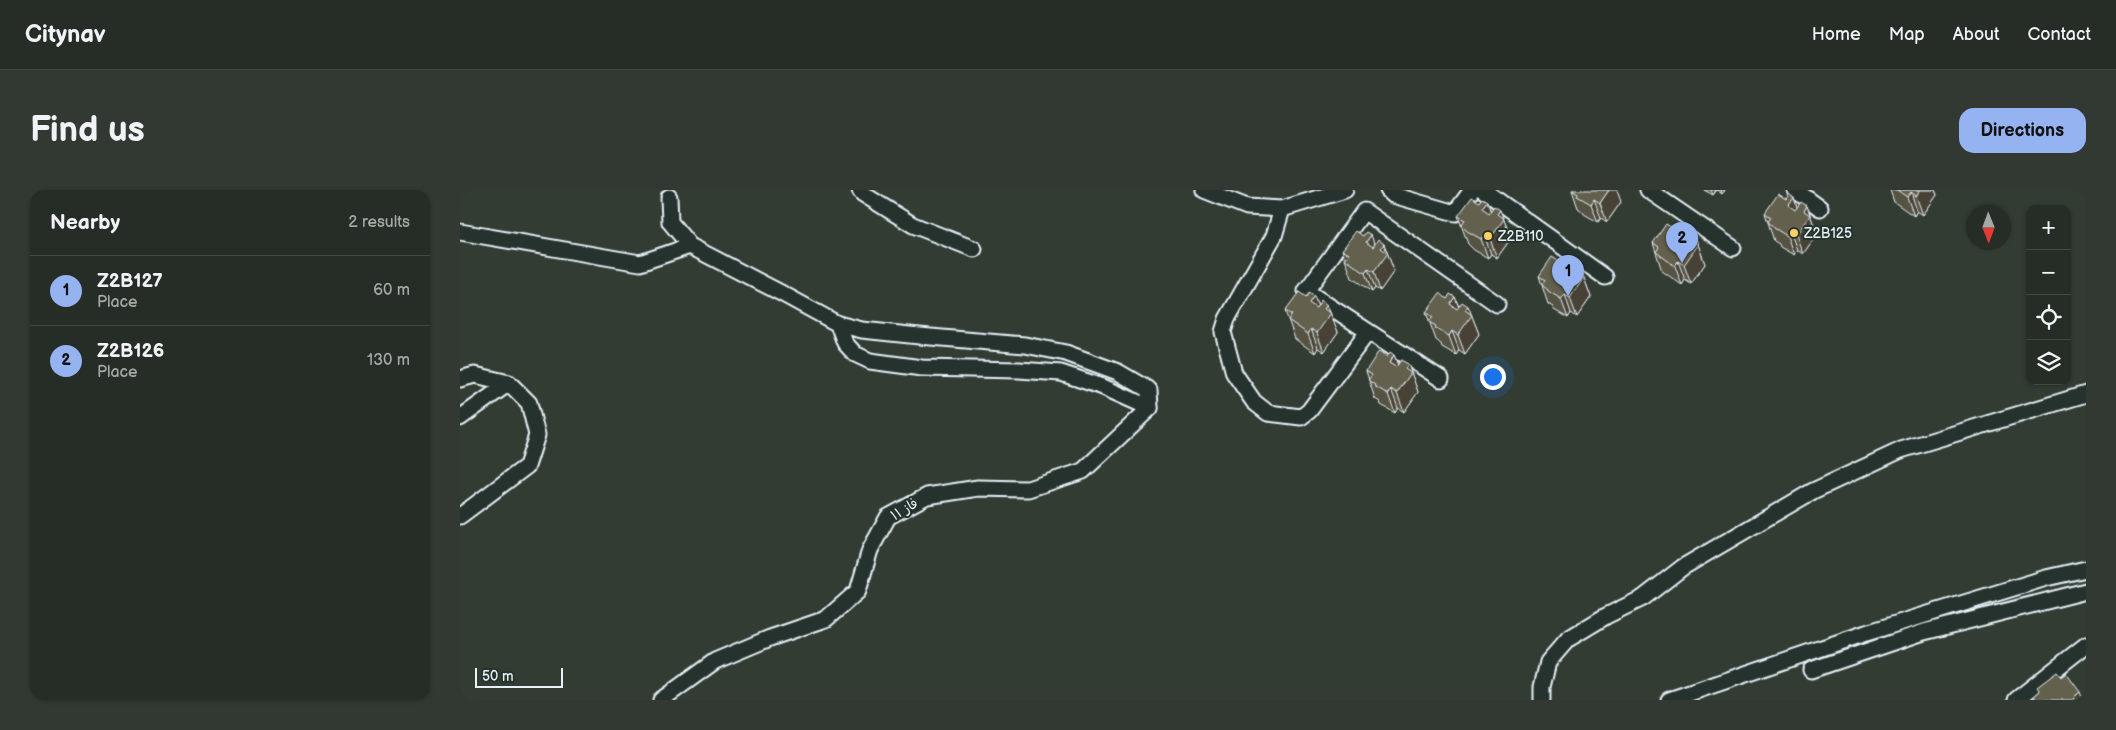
<!DOCTYPE html>
<html lang="en">
<head>
<meta charset="utf-8">
<style>
	body { margin:0; font-family:"Balsamiq Sans","Playpen Sans Arabic",sans-serif; background:#323932; color:#f1f3f6 }
	.controls { position:absolute; right:15px; top:15px; display:grid; overflow:hidden; border-radius:10px; box-shadow:0 1px 4px #0004 }
	.controls button { width:45px; height:45px; display:grid; place-items:center; padding:0; border:0; border-bottom:1px solid #424943; background:#262d26; color:#f1f3f6; font:25px sans-serif }
	.compass { position:absolute; left:1506px; top:15px; width:45px; height:45px; border-radius:50%; background:#262d26; box-shadow:0 1px 4px #0004; rotate:179deg }
	.scale { position:absolute; left:15px; bottom:12px; width:88px; box-sizing:border-box; padding-left:5px; border:2px solid #e8f1f8; border-top:0; font-size:14px; line-height:18px; white-space:nowrap; color:#e8f1f8; -webkit-text-stroke:4px #26332d; paint-order:stroke }
	.you { position:absolute; left:1032px; top:186px; width:18px; height:18px; margin:-12px; border:4px solid #fff; border-radius:50%; background:#1a73e8; box-shadow:0 0 0 8px #1a73e833 }
	.badge { display:grid; place-items:center; width:32px; height:32px; border-radius:50%; background:#95b2f1; color:#111; font-size:16px; font-weight:700 }
	.pin { position:absolute; translate:-50% -41px; filter:drop-shadow(0 1px 2px #0008) }
	.pin::after { content:''; position:absolute; top:26px; width:18px; height:15px; background:inherit; clip-path:polygon(0 0,100% 0,50% 100%) }
	.list { margin:0; padding:0; list-style:none }
	h2 { display:flex; justify-content:space-between; align-items:center; height:65px; margin:0; padding:0 20px; font-size:21px }
	h2 small { font-size:16px; font-weight:400; color:#a4a8a7 }
	.list li { display:grid; grid-template-columns:32px 1fr auto; gap:15px; align-items:center; box-sizing:border-box; height:70px; padding:0 20px; border-top:1px solid #424943 }
	.list b { display:block; font-size:19px; white-space:nowrap }
	.list p { margin:0; font-size:16px; white-space:nowrap; color:#a4a8a7 }
	.list em { font-size:16px; font-style:normal; color:#a4a8a7 }
	.icon { flex:none; width:28px; height:28px; fill:none; stroke:currentColor; stroke-width:2; stroke-linecap:round; stroke-linejoin:round }
	.map { position:relative; flex:none; width:1626px; height:510px; overflow:hidden; border-radius:15px }
	header { display:flex; align-items:center; gap:30px; box-sizing:border-box; height:70px; padding:0 25px; background:#262d26; border-bottom:1px solid #424943 }
	header strong { font-size:24px }
	nav { display:flex; gap:28px; margin-inline-start:auto; font-size:18px }
	.intro { display:flex; align-items:center; justify-content:space-between; box-sizing:border-box; height:120px; padding:0 30px }
	h1 { margin:0; font-size:35px }
	.button { padding:12px 22px; border-radius:15px; background:#95b2f1; color:#111; font-size:18px; font-weight:700 }
	main { display:flex; gap:30px; padding:0 30px }
	aside { flex:1; background:#262d26; border-radius:15px; box-shadow:0 1px 4px #0004 }
	.map>svg:first-child { display:block }
	.lines { fill:none; stroke-linecap:round; stroke-linejoin:round }
	.minor-casing { stroke:#e8f1f8; stroke-width:19 }
	.minor { stroke:#26332d; stroke-width:15 }
	.wall { fill:#565342; stroke:#e8f1f8 }
	.shaded-wall { fill:#464336; stroke:#e8f1f8 }
	.building { fill:#64604d; stroke:#e8f1f8 }
	.poi-dot { fill:#ffd166; stroke:#26332d; stroke-width:2 }
	.labels { text-anchor:middle; stroke-width:4; stroke-linejoin:round; paint-order:stroke }
	.poi-label { font-size:14px; fill:#e8f1f8; stroke:#26332d; text-anchor:start }
	.street-label { font-size:14px; fill:#e8f1f8; stroke:#26332d }
</style>
</head>
<body>
<header>
<strong>Citynav</strong>
<nav><a>Home</a><a>Map</a><a>About</a><a>Contact</a></nav>
</header>
<div class="intro"><h1>Find us</h1><a class="button">Directions</a></div>
<main>
<aside>
<h2>Nearby<small>2 results</small></h2>
<ul class="list">
<li><span class="badge">1</span><div><b>Z2B127</b><p>Place</p></div><em>60 m</em></li>
<li><span class="badge">2</span><div><b>Z2B126</b><p>Place</p></div><em>130 m</em></li>
</ul>
</aside>
<div class="map">
<svg width="1626" height="510" viewBox="0 0 1626 510">
	<rect width="100%" height="100%" fill="#323c33"/>
	<filter id="ink" filterUnits="userSpaceOnUse"><feTurbulence type="fractalNoise" baseFrequency=".02" numOctaves="2"/><feDisplacementMap in="SourceGraphic" scale="10" xChannelSelector="R" yChannelSelector="G"/><feConvolveMatrix kernelMatrix="1 2 1 2 8 2 1 2 1" color-interpolation-filters="sRGB"/></filter>
	<g filter="url(#ink)">
		<g class="lines">
			<g class="minor-casing">
				<g id="minor">
					<path d="M400 0 403 4 453 35 514 59"/>
					<path d="M744 0 787 17 822 19 885 0"/>
					<path d="M928 0 933 5 995 23 1012 0"/>
					<path d="M1023 0 1145 87"/>
					<path d="M1188 0 1273 58"/>
					<path d="M1335 0 1360 18"/>
					<path d="M822 19 814 46 767 129 763 142 774 183 794 212 808 223 841 227 849 221 908 142"/>
					<path d="M0 42 180 73 230 56"/>
					<path d="M378 134 385 153 395 164 410 171 462 178 559 180 601 183 643 197 690 218"/>
					<path d="M0 189 15 185 49 193 69 213 77 245 67 276 0 326"/>
					<path d="M981 189 846 101 904 21 1037 114"/>
					<path d="M0 228 49 193"/>
					<path d="M1351 480 1464 442 1626 401"/>
					<path d="M201 510 255 471 310 448 366 429 398 401 410 360 428 327 467 306 518 298 568 299 623 281 690 218 689 200 658 182 606 163 565 155 459 146 402 140 378 134 321 103 230 56 210 32 209 7"/>
					<path d="M1082 510V497L1088 472 1108 449 1146 426 1183 408 1223 377 1353 301 1441 260 1626 204"/>
					<path d="M1209 510 1406 443 1586 388 1626 379"/>
					<path d="M1556 510 1626 455"/>
				</g>
			</g>
			<use href="#minor" class="minor"/>
		</g>
		<g class="wall">
			<path d="M1112 0 1161 12 1147 32 1141 28 1138 32 1124 24 1123 22 1118 18Z"/>
			<path d="M1244 0H1265L1262 4 1257 0 1253 5Z"/>
			<path d="M1430 0H1475L1477 5 1463 25 1457 21 1454 26 1434 12Z"/>
			<path d="M1027 11 1031 21 1040 20 1051 48 1037 68 1031 64 1028 68 1014 60 1008 54 998 26 1019 12Z"/>
			<path d="M1347 16 1357 44 1343 64 1337 60 1334 65 1320 57 1319 54 1314 51 1305 23Z"/>
			<path d="M911 45 914 55 924 54 934 81 920 101 915 98 912 102 892 88 882 60 903 46Z"/>
			<path d="M1235 46 1245 74 1231 94 1225 90 1222 95 1202 81 1193 53Z"/>
			<path d="M1108 71 1111 80H1121L1131 107 1117 127 1111 123 1108 128 1094 120 1093 117 1088 114 1079 86 1100 72Z"/>
			<path d="M854 106 858 116 867 115 878 142 864 162 858 158 855 163 835 149 825 121 846 107Z"/>
			<path d="M995 107 999 117 1008 116 1019 144 1005 164 999 160 996 165 982 157 981 154 976 150 966 122 987 109Z"/>
			<path d="M934 165 938 175 948 174 958 202 944 222 938 218 935 223 921 215 920 212 915 209 906 181 927 167Z"/>
		</g>
		<g class="shaded-wall">
			<path d="M1149 0H1157L1161 12 1147 32 1140 13Z"/>
			<path d="M1251 0H1256L1253 5Z"/>
			<path d="M1261 0H1265L1262 4Z"/>
			<path d="M1460 0H1475L1477 5 1463 25 1456 6Z"/>
			<path d="M1451 2 1457 21 1454 26 1447 7Z"/>
			<path d="M1334 8 1340 27 1328 15Z"/>
			<path d="M1134 9 1141 28 1138 32 1131 14Z"/>
			<path d="M1027 11 1034 30 1022 18Z"/>
			<path d="M1347 16 1357 44 1343 64 1336 45 1344 21Z"/>
			<path d="M1040 20 1051 48 1037 68 1030 49 1037 24Z"/>
			<path d="M1221 38 1228 56 1216 45Z"/>
			<path d="M1330 41 1337 60 1334 65 1327 46Z"/>
			<path d="M911 45 918 64 906 52Z"/>
			<path d="M1024 45 1031 64 1028 68 1021 49Z"/>
			<path d="M1235 46 1245 74 1231 94 1224 75 1232 51Z"/>
			<path d="M924 54 934 81 920 101 914 82 921 58Z"/>
			<path d="M1108 71 1114 90 1102 78Z"/>
			<path d="M1218 71 1225 90 1222 95 1215 76Z"/>
			<path d="M908 79 915 98 912 102 905 83Z"/>
			<path d="M1121 80 1131 107 1117 127 1110 108 1118 84Z"/>
			<path d="M1105 105 1111 123 1108 128 1101 109Z"/>
			<path d="M854 106 861 125 849 113Z"/>
			<path d="M995 107 1002 126 990 114Z"/>
			<path d="M867 115 878 142 864 162 857 143 864 119Z"/>
			<path d="M1008 116 1019 144 1005 164 998 145 1005 120Z"/>
			<path d="M851 139 858 158 855 163 848 144Z"/>
			<path d="M992 141 999 160 996 165 989 146Z"/>
			<path d="M934 165 941 184 929 173Z"/>
			<path d="M948 174 958 202 944 222 937 203 945 179Z"/>
			<path d="M931 199 938 218 935 223 928 204Z"/>
			<path d="M1620 502 1623 510H1614L1613 508Z"/>
		</g>
		<g class="building">
			<path d="M1112 0H1149L1140 13 1134 9 1131 14 1117 6 1118 4Z"/>
			<path d="M1437 0H1460L1456 6 1451 2 1447 7Z"/>
			<path d="M1318 4 1326 9 1329 4 1334 8 1328 15 1335 20 1341 12 1347 16 1344 21 1350 25 1336 45 1330 41 1327 46 1314 38V37L1308 32 1311 27 1305 23Z"/>
			<path d="M1012 7 1019 12 1022 8 1027 11 1022 18 1029 23 1034 16 1040 20 1037 24 1044 29 1030 49 1024 45 1021 49 1007 41 1001 35 1005 30 998 26Z"/>
			<path d="M1206 34 1214 39 1217 34 1221 38 1216 45 1223 50 1229 42 1235 46 1232 51 1238 55 1224 75 1218 71 1215 76 1196 62 1199 57 1193 53Z"/>
			<path d="M896 41 903 46 906 42 911 45 906 52 913 57 918 49 924 54 921 58 928 63 914 82 908 79 905 83 885 69 889 64 882 60Z"/>
			<path d="M1092 67 1100 72 1103 67 1108 71 1102 78 1109 83 1115 75 1121 80 1118 84 1124 88 1110 108 1105 105 1101 109 1088 101V100L1082 95 1085 90 1079 86Z"/>
			<path d="M839 102 846 107 849 103 854 106 849 113 856 118 861 110 867 115 864 119 871 123 857 143 851 139 848 144 828 130 832 125 825 121Z"/>
			<path d="M980 103 987 109 990 104 995 107 990 114 997 119 1002 112 1008 116 1005 120 1012 125 998 145 992 141 989 146 975 138 976 136 969 132 973 127 966 122Z"/>
			<path d="M919 161 927 167 930 162 934 165 929 173 936 177 941 170 948 174 945 179 951 183 937 203 931 199 928 204 914 196 915 195 908 190 912 185 906 181Z"/>
			<path d="M1597 482 1601 487 1606 483 1620 502 1613 508 1615 510H1577L1574 506 1580 501 1577 497Z"/>
		</g>
	</g>
	<g class="poi-dot">
		<circle cx="1334" cy="43" r="5"/>
		<circle cx="1028" cy="46" r="5"/>
	</g>
	<g class="labels">
		<g class="poi-label">
			<text x="1344" y="48">Z2B125</text>
			<text x="1038" y="51">Z2B110</text>
		</g>
		<g class="street-label">
			<text transform="translate(444 319) rotate(-31)" y="5">فاز ۱۱</text>
		</g>
	</g>
</svg>
<div class="controls">
<button>+</button>
<button>−</button>
<button><svg class="icon" aria-label="locate" viewBox="0 0 24 24"><circle cx="12" cy="12" r="6"/><path d="M12 2v4M12 18v4M2 12h4M18 12h4"/></svg></button>
<button><svg class="icon" aria-label="layers" viewBox="0 0 24 24"><path d="M12 4l9 5-9 5-9-5zM3 14l9 5 9-5"/></svg></button>
</div>
<svg class="compass" viewBox="-18 -18 36 36"><path d="M0-13l5 13h-10z" fill="#e53935"/><path d="M0 13l5-13h-10z" fill="#a4a8a7"/></svg>
<div class="scale">50 m</div>
<div class="you"></div>
<div class="pin badge" style="left:1108px;top:106px">1</div>
<div class="pin badge" style="left:1222px;top:73px">2</div>
</div>
</main>
</body>
</html>
